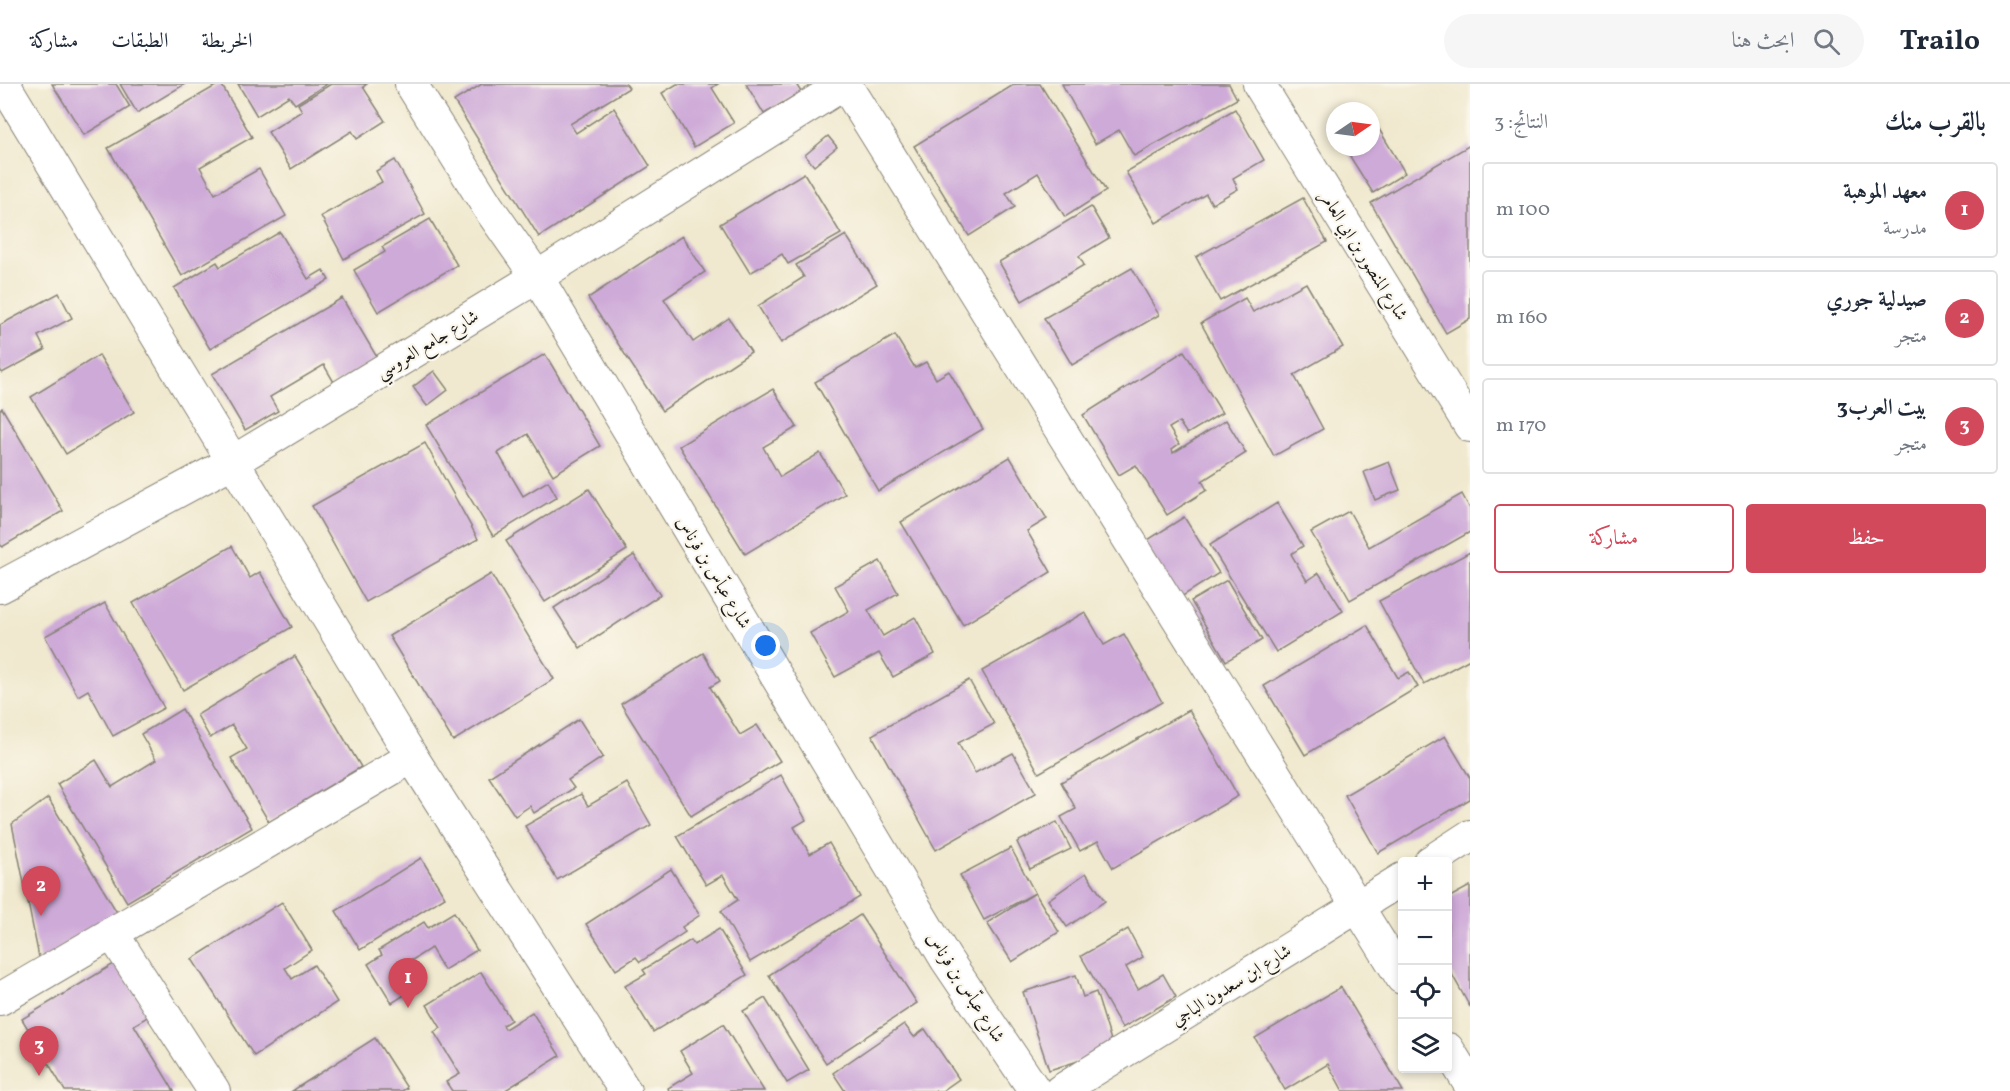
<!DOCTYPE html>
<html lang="ar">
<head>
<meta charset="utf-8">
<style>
	body { margin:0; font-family:Vollkorn,Amiri,serif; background:#f6f6f7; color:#1f2937; direction:rtl }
	.controls { position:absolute; right:18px; bottom:18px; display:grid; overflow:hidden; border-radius:6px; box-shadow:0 3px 9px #0003 }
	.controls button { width:54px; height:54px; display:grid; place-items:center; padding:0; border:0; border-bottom:2px solid #e0e1e3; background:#fff; color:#1f2937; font:30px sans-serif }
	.compass { position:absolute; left:1326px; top:18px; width:54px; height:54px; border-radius:50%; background:#fff; box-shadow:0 3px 9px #0003; rotate:77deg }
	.you { position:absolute; left:766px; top:562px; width:21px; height:21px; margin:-15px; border:4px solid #fff; border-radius:50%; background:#1a73e8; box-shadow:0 0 0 9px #1a73e833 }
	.badge { display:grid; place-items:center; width:39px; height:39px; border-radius:50%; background:#d1495b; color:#fff; font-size:20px; font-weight:700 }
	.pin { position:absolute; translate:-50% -50px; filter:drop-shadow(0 2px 3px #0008) }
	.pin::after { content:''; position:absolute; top:32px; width:21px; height:18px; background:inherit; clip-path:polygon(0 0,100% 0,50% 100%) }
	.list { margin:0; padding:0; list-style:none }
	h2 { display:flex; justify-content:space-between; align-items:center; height:78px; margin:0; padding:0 24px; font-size:26px }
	h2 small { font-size:20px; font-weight:400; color:#747a83 }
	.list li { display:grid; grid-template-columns:39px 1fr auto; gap:18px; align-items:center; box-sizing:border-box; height:96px; margin:0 12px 12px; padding:0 12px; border:2px solid #e0e1e3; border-radius:6px }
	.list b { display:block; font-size:22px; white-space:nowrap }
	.list p { margin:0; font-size:20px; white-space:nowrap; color:#747a83 }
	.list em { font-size:20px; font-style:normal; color:#747a83 }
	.actions { display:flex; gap:12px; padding:18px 24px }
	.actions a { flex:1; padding:14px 0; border:2px solid #d1495b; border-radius:6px; text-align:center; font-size:21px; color:#d1495b }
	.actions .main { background:#d1495b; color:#fff }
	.icon { flex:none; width:33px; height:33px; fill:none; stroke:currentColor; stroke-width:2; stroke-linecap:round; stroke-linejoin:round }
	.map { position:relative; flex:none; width:1470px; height:1007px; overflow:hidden; direction:ltr }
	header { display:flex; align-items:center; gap:36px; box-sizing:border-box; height:84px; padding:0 30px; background:#fff; border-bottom:2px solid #e0e1e3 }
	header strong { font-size:28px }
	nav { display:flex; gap:33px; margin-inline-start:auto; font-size:21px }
	.search { width:420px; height:54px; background:#f6f6f7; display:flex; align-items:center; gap:15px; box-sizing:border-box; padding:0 21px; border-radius:33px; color:#747a83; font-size:22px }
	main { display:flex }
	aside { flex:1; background:#fff }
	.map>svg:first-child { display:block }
	.building { fill:#ceaad8 }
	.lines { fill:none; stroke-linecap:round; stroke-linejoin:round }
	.minor-casing { stroke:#868276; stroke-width:34 }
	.minor { stroke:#fff; stroke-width:32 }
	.labels { text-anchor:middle; stroke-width:4.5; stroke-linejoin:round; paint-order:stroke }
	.street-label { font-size:18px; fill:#1c1c1c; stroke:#fbf7ec }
</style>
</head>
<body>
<header>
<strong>Trailo</strong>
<div class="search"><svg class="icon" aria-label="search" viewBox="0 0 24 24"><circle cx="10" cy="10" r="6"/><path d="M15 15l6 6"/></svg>ابحث هنا</div>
<nav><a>الخريطة</a><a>الطبقات</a><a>مشاركة</a></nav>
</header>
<main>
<aside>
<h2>بالقرب منك<small>النتائج: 3</small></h2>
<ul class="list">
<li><span class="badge">1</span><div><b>معهد الموهبة</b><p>مدرسة</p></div><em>100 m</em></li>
<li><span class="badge">2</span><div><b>صيدلية جوري</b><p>متجر</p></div><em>160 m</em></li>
<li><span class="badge">3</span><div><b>بيت العرب3</b><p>متجر</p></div><em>170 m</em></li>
</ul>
<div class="actions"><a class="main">حفظ</a><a>مشاركة</a></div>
</aside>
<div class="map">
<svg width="1470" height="1007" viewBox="0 0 1470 1007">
	<rect width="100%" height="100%" fill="#fbf7ec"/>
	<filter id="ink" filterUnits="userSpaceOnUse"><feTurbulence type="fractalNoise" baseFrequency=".0167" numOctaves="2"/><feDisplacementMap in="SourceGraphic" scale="12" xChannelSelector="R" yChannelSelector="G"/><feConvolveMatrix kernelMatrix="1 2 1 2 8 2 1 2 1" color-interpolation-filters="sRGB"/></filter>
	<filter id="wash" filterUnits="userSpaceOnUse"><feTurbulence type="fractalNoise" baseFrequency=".008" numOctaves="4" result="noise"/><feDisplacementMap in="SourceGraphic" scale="24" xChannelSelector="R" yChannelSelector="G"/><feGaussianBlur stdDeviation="1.35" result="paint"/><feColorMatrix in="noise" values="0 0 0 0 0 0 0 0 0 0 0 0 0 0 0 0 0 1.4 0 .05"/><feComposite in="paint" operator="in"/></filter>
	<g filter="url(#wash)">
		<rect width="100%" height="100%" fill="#f0e9cf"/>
		<g id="blocks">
			<g class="building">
				<path d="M52 0H116L130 23 84 51Z"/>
				<path d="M120 0H185L137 29Z"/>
				<path d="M219 0H221L252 53 200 83 215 110 259 85 286 132 182 192 108 64Z"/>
				<path d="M238 0H327L295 20 289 12 257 32Z"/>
				<path d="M331 0H367L363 3 385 37 357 55 352 47 291 85 268 48 302 27 298 20Z"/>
				<path d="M482 0H626L629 4 570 40 576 49 614 24 650 82 539 153 454 17Z"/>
				<path d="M677 0H718L712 4 734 39 694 63 662 9Z"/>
				<path d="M746 0H796L801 8 764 30Z"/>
				<path d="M1015 0H1040L1106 107 1065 133 1038 89 1006 109 1015 123 969 152 914 62Z"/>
				<path d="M1062 0H1229L1237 15 1134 72 1119 46 1095 60Z"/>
				<path d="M1235 25 1264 76 1233 94 1238 105 1212 120 1206 110 1156 139 1126 88Z"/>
				<path d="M1376 40 1405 89 1373 109 1344 63H1371V43Z"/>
				<path d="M828 52 837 63 814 82 805 71Z"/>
				<path d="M1470 61V235L1446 249 1371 119Z"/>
				<path d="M395 76 425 130 344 175 321 132 382 98 376 87Z"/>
				<path d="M804 89 841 150 788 180 782 170 750 189 720 140Z"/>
				<path d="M1303 114 1327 158 1220 217 1196 173Z"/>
				<path d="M1091 123 1109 154 1079 172 1084 181 1022 217 999 178Z"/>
				<path d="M430 135 457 181 378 228 354 186 385 168 382 163Z"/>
				<path d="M280 148 308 195 323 186 329 196 210 265 174 204 217 178 220 183Z"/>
				<path d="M846 151 877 200 781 259 758 222 804 193 796 181Z"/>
				<path d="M682 152 705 188 664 215 693 258 729 234 751 268 662 327 588 214Z"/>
				<path d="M1132 184 1159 231 1072 281 1044 234Z"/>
				<path d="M1306 199 1343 263 1294 291 1323 345 1274 372 1201 239 1245 214 1253 228Z"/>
				<path d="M59 209 72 234 38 252 45 266 2 289 0 285V241Z"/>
				<path d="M342 214 378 275 335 300 324 281 270 313 278 327 245 346 212 290Z"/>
				<path d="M895 251 915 284 926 278 936 295 949 287 983 345 878 407 815 298Z"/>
				<path d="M1184 267 1222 329 1187 350 1179 338 1169 344 1179 360 1172 365 1173 369 1226 336 1246 369 1202 397 1207 406 1167 431 1136 381 1119 391 1083 331Z"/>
				<path d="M545 270 600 362 553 391 528 350 498 369 523 412 548 397 557 413 493 452 426 341Z"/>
				<path d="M99 271 134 328 66 370 31 313Z"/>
				<path d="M434 287 448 306 427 322 413 303Z"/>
				<path d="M773 305 797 343 763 363 780 393 820 369 845 410 745 470 679 362Z"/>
				<path d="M2 324 63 427 2 463 0 460V326Z"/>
				<path d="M425 359 478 455 366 518 312 422Z"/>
				<path d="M1010 373 1047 435 1027 447 1051 488 963 541 901 438Z"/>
				<path d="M1389 378 1400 406 1375 416 1364 388Z"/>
				<path d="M589 405 627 466 545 518 506 457Z"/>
				<path d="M1462 410 1470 425V448L1350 516 1311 448 1349 427 1369 463Z"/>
				<path d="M1277 419 1303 462 1291 470 1307 497 1319 489 1343 527 1276 568 1210 461Z"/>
				<path d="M1184 433 1219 489 1178 515 1143 459Z"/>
				<path d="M232 462 250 494 260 488 292 543 183 606 133 519Z"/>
				<path d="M1470 468V575L1424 600 1379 517Z"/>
				<path d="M634 471 660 511 580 564 554 524Z"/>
				<path d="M880 477 898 509 868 526 883 552 915 533 935 570 893 593 879 569 835 593 810 549 849 527 835 502Z"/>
				<path d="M491 490 554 595 453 657 389 552Z"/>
				<path d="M1227 496 1262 556 1226 577 1191 517Z"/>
				<path d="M105 519 164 624 113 652 88 606 78 612 45 552Z"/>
				<path d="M1085 528 1104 561 1124 550 1162 618 1039 689 982 587Z"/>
				<path d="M1367 541 1398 594 1409 588 1418 603 1305 671 1264 602Z"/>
				<path d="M703 569 720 597 710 603 740 651 757 641 780 677 691 732 621 620Z"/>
				<path d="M295 572 361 683 269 738 231 674 247 665 232 641 210 654 197 631Z"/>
				<path d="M969 596 994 640 958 659 975 689 1013 669 1036 709 936 766 872 651Z"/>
				<path d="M182 625 252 744 127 818 57 700 96 676 112 703 156 676 141 650Z"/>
				<path d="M1189 626 1238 712 1113 784 1098 757 1080 767 1061 733 1076 725 1061 698Z"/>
				<path d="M579 635 603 673 568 696 574 704 534 729 530 722 515 732 489 693Z"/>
				<path d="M1445 652 1470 694V715L1378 769 1345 711Z"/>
				<path d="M781 691 806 736 794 743 810 770 829 759 860 813 750 878 721 827 738 816 723 791 706 801 677 752Z"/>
				<path d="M627 699 651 741 557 796 525 742 581 710 588 722Z"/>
				<path d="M48 714 118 830 40 878 12 740Z"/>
				<path d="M1057 738 1071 765 1030 785 1017 758Z"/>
				<path d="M1011 764 1035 809 984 836 960 791Z"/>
				<path d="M421 774 445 813 360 866 336 827Z"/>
				<path d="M671 785 700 831 682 843 685 848 640 878 636 873 616 886 586 840Z"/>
				<path d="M1086 789 1105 817 1067 843 1048 816Z"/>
				<path d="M1470 802V923L1448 883V814Z"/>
				<path d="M1035 809 1059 848 1012 878 987 839Z"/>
				<path d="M282 818 312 866 285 884 292 895 314 881 337 918 254 972 192 875Z"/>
				<path d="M454 828 477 866 444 886 431 864 409 878 423 899 392 919 368 880 382 871 379 866 424 838 428 844Z"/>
				<path d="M860 831 917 919 826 979 769 891Z"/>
				<path d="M719 845 747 891 653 948 625 902 646 890 643 886 691 856 694 861Z"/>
				<path d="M1128 845 1143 873 1126 883 1138 905 1163 890 1176 913 1122 944 1081 872Z"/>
				<path d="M117 878 149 932 134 941 174 1007H65L22 935Z"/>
				<path d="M481 888 511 936 503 941 505 945 532 928 560 972 504 1007H452L446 998 460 990 434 948 441 944 427 921Z"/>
				<path d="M1076 891 1083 913 1096 908 1114 966 1049 986 1023 908Z"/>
				<path d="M1341 903 1403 1007H1343L1328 980 1285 1006 1255 954Z"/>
				<path d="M765 914 809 986 787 999 743 927Z"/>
				<path d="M723 940 764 1007H669L668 1004 693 989 680 967Z"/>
				<path d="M904 940 914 953 925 945 959 995 942 1007H845L833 989Z"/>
				<path d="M375 954 407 1004 402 1007H292Z"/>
			</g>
		</g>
	</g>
	<g filter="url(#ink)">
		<use href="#blocks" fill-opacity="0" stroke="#868276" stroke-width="1.5"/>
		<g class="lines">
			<g class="minor-casing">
				<g id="minor">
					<path d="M4 0 412 673 625 1007"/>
					<path d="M411 0 488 123 537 193 946 875 1035 1007"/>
					<path d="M845 0 1402 894"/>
					<path d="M1259 0 1470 342"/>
					<path d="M0 503 234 377 537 193 844 0"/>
					<path d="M1430 778 1470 752"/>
					<path d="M112 849 214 1007"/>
					<path d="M0 915 412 673"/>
					<path d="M1448 965 1470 1001"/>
					<path d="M1060 1007 1402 795"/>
				</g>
			</g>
			<use href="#minor" class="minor"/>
		</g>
	</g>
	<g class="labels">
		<g class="street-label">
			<text transform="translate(1364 171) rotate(58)" y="6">شارع المنصور بن ابي العامر</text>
			<text transform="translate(427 260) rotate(-31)" y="6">شارع جامع العروسي</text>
			<text transform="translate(714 488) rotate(59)" y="6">شارع عباّس بن فرناس</text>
			<text transform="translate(1231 901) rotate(-32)" y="6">شارع ابن سعدون الباجي</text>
			<text transform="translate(966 903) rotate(57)" y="6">شارع عباّس بن فرناس</text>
		</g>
	</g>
</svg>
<div class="controls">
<button>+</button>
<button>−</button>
<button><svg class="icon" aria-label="locate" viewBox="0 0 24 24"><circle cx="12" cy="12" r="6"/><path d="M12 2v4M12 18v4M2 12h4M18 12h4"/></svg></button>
<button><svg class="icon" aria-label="layers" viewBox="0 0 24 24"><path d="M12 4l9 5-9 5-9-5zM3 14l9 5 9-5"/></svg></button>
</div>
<svg class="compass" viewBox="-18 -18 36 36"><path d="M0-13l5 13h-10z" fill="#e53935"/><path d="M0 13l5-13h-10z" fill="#747a83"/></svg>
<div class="you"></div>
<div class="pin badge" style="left:408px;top:924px">1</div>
<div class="pin badge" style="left:41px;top:832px">2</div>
<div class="pin badge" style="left:39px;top:992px">3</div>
</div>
</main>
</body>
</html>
